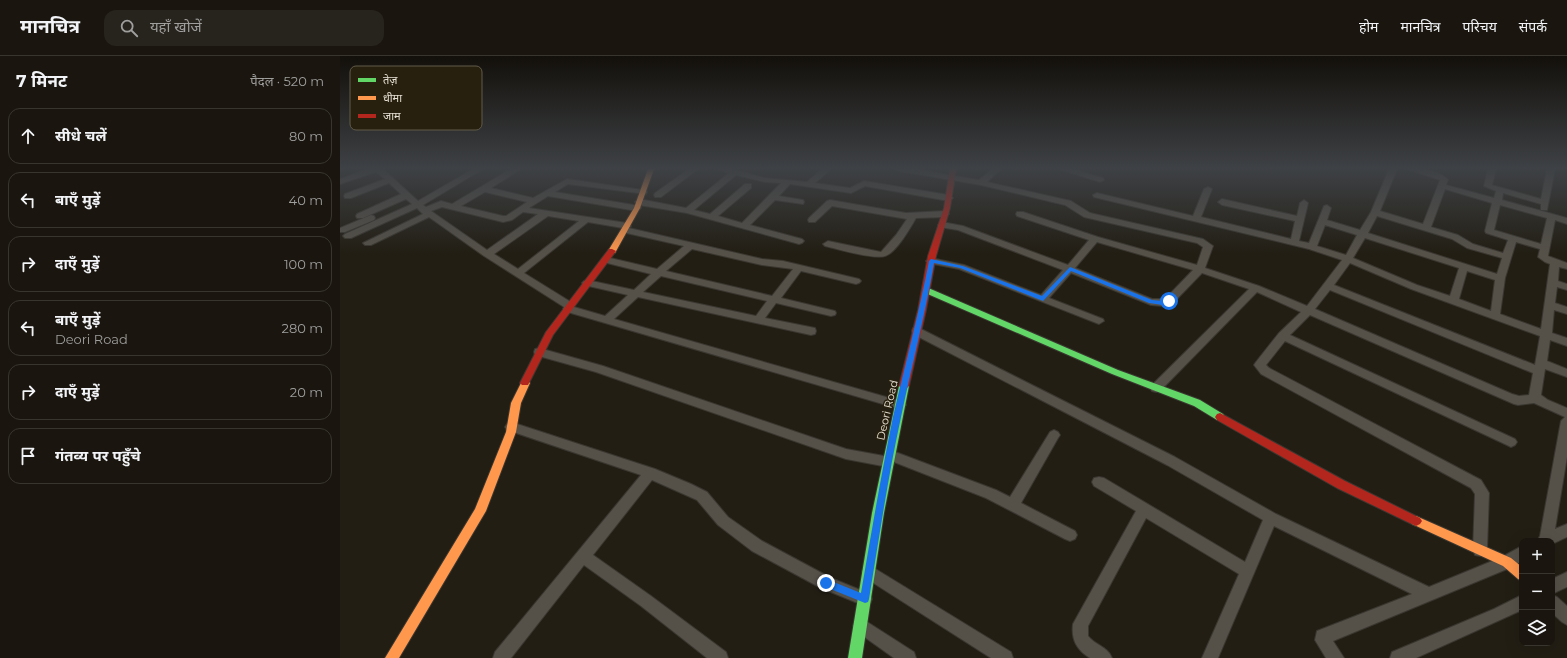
<!DOCTYPE html>
<html lang="hi">
<head>
<meta charset="utf-8">
<style>
	body { margin:0; font-family:Montserrat,"Noto Sans Devanagari",sans-serif; background:#27231d; color:#f1f3f6 }
	.controls { position:absolute; right:12px; bottom:12px; display:grid; overflow:hidden; border-radius:8px; box-shadow:0 4px 16px #0002 }
	.controls button { width:36px; height:36px; display:grid; place-items:center; padding:0; border:0; border-bottom:1px solid #38352f; background:#1a160f; color:#f1f3f6; font:20px sans-serif }
	.stop { position:absolute; width:12px; height:12px; margin:-9px; border:3px solid #1a73e8; border-radius:50%; background:#fff }
	.stop.end { background:#1a73e8; border-color:#fff; box-shadow:0 1px 4px #0008 }
	.list { margin:0; padding:0; list-style:none }
	h2 { display:flex; justify-content:space-between; align-items:center; height:52px; margin:0; padding:0 16px; font-size:17px }
	h2 small { font-size:13px; font-weight:400; color:#9f9f9e }
	.list li { display:grid; grid-template-columns:26px 1fr auto; gap:12px; align-items:center; box-sizing:border-box; height:56px; margin:0 8px 8px; padding:0 8px; border:1px solid #38352f; border-radius:12px }
	.list b { display:block; font-size:15px; white-space:nowrap }
	.list p { margin:0; font-size:13px; white-space:nowrap; color:#9f9f9e }
	.list em { font-size:13px; font-style:normal; color:#9f9f9e }
	.icon { flex:none; width:22px; height:22px; fill:none; stroke:currentColor; stroke-width:2; stroke-linecap:round; stroke-linejoin:round }
	.map { position:relative; flex:none; width:1227px; height:602px; overflow:hidden }
	header { display:flex; align-items:center; gap:24px; box-sizing:border-box; height:56px; padding:0 20px; background:#1a160f; border-bottom:1px solid #38352f }
	header strong { font-size:19px }
	nav { display:flex; gap:22px; margin-inline-start:auto; font-size:14px }
	.search { width:280px; height:36px; background:#27231d; display:flex; align-items:center; gap:10px; box-sizing:border-box; padding:0 14px; border-radius:12px; color:#9f9f9e; font-size:15px }
	main { display:flex }
	aside { flex:1; background:#1a160f }
	.map>svg:first-child { display:block }
	.lines { fill:none; stroke-linecap:round; stroke-linejoin:round }
	.street-casing { stroke:#3a3730; stroke-width:2 }
	.fast-casing { stroke:#3a3730; stroke-width:2 }
	.slow-casing { stroke:#3a3730; stroke-width:2 }
	.jam-casing { stroke:#3a3730; stroke-width:2 }
	.street { fill:#555149; fill-rule:evenodd }
	.fast { fill:#63d668; fill-rule:evenodd }
	.slow { fill:#ff974d; fill-rule:evenodd }
	.jam { fill:#b3261e; fill-rule:evenodd }
	.route { fill:#1a73e8 }
	.labels { text-anchor:middle; stroke-width:3; stroke-linejoin:round; paint-order:stroke }
	.street-label { font-size:11px; fill:#e5e0d4; stroke:#28200e }
	.key { fill:#28200e; stroke:#615a49; stroke-width:1 }
	.key-label { font-size:11px; fill:#e5e0d4 }
</style>
</head>
<body>
<header>
<strong>मानचित्र</strong>
<div class="search"><svg class="icon" aria-label="search" viewBox="0 0 24 24"><circle cx="10" cy="10" r="6"/><path d="M15 15l6 6"/></svg>यहाँ खोजें</div>
<nav><a>होम</a><a>मानचित्र</a><a>परिचय</a><a>संपर्क</a></nav>
</header>
<main>
<aside>
<h2>7 मिनट<small>पैदल · 520 m</small></h2>
<ul class="list">
<li><svg class="icon" aria-label="ahead" viewBox="0 0 24 24"><path d="M12 20V5M6 11l6-6 6 6"/></svg><div><b>सीधे चलें</b></div><em>80 m</em></li>
<li><svg class="icon" aria-label="left" viewBox="0 0 24 24"><path d="M17 20v-9H6M10 6l-5 5 5 5"/></svg><div><b>बाएँ मुड़ें</b></div><em>40 m</em></li>
<li><svg class="icon" aria-label="right" viewBox="0 0 24 24"><path d="M7 20v-9h11M14 6l5 5-5 5"/></svg><div><b>दाएँ मुड़ें</b></div><em>100 m</em></li>
<li><svg class="icon" aria-label="left" viewBox="0 0 24 24"><path d="M17 20v-9H6M10 6l-5 5 5 5"/></svg><div><b>बाएँ मुड़ें</b><p>Deori Road</p></div><em>280 m</em></li>
<li><svg class="icon" aria-label="right" viewBox="0 0 24 24"><path d="M7 20v-9h11M14 6l5 5-5 5"/></svg><div><b>दाएँ मुड़ें</b></div><em>20 m</em></li>
<li><svg class="icon" aria-label="arrive" viewBox="0 0 24 24"><path d="M6 21V4h12l-3 4 3 4H6"/></svg><div><b>गंतव्य पर पहुँचे</b></div></li>
</ul>
</aside>
<div class="map">
<svg width="1227" height="602" viewBox="0 0 1227 602">
	<rect width="100%" height="100%" fill="#221e14"/>
	<g class="lines">
		<g class="street-casing">
			<g id="street">
				<path d="M28 113H43L78 145 133 113H143L83 149 86 151 101 145 112 148 171 113H181L151 132 193 142 227 123 303 134H306L307 136 306 138 228 128 215 136 300 150 301 152 297 155 208 140 189 152 287 167 291 170 289 172 422 203 443 205 519 223 521 225 519 227 516 228 461 215 441 242 495 255 496 257 495 259 491 260 436 247 425 262 475 272 476 275 475 278 471 279 298 241 274 263 560 345 564 346 566 349 564 352 560 353 224 255 223 253 224 251 144 200 89 161 31 189H25L23 187 83 158 77 152 11 182H5L3 180 5 178 72 148 66 143 23 162H17L16 160 17 158 61 138 49 127 11 142H5L4 140 5 138 45 123 36 116 0 128V123ZM145 136 187 146 166 160H163L121 150ZM102 151 163 166 172 164 183 156 198 158 147 194 91 155ZM208 160 239 165 178 213 154 198ZM248 166 283 172 281 174 282 176 344 190 317 213 266 201 263 202 261 204 263 206 311 218 294 234 247 224 244 225 242 227 244 229 288 239 265 260 234 251V248L184 217ZM352 193 422 209 453 213 432 240 326 215ZM321 220 427 245 416 260 303 236Z"/>
				<path d="M349 113H358L321 141H315L314 139 315 137Z"/>
				<path d="M378 113H392L425 122 467 126 482 113H491L475 127 510 132 524 125 609 139 613 142 609 145 525 130 511 137 450 128 439 140 463 144 464 146 463 148 435 144 410 169 462 183 464 185 462 187 459 188 347 157 299 149 295 146 299 143 346 152 389 117ZM396 119 425 126 441 127 402 167 378 160 411 132V128H405L370 158 354 154Z"/>
				<path d="M555 113H574L639 124 652 113H661L647 126 731 145 750 157 863 183 873 190 865 212 919 230 967 250 1002 204 969 193 754 141 753 139 757 137 853 160 864 133 868 131 872 133 861 161 951 183 955 165 882 149 878 146 882 143 957 160 960 147 964 144 968 147 959 185 969 187 984 150 987 149 991 152 987 164 1020 174 1031 156 1049 113H1057L1040 155 1083 168 1100 124 1067 113C1080 113 1100 114 1108 124L1106 129 1154 142 1156 135 1144 130 1148 113H1156L1152 129 1201 143 1207 113H1215L1207 154H1201V148L1163 137 1162 144 1227 162V168L1215 164 1208 200 1227 207V213L1219 211 1218 225 1227 228V234L1217 231 1215 247 1227 251V258L1214 254 1212 277 1227 282V290L1210 284 1207 305 1227 313V321L1205 313 1201 339 1208 344 1227 352V401L1215 473 1227 468V481L1212 488V485H1197L1200 480 1221 365 1225 361 1194 347 1178 349 1174 348 970 259 950 279 1175 383 1177 386 1175 389 1171 391 1167 389 945 285 926 309 929 312 1141 424 1149 437 1147 494 1145 499 1140 500 1135 499 1133 494 1135 438 1131 432 921 318 914 309 916 306 939 277 961 256 917 236 820 335 816 336 812 335 810 332 812 329 909 233 862 217 833 247 823 250 811 249 731 217 709 242 763 263 764 265 759 268 619 213 588 207 586 205 591 202 624 209 701 239 723 214 618 174 599 171 598 169 602 166 623 170 728 209 749 184 677 160 676 158 677 156H683L758 181 857 209 863 191 857 187 744 161 725 149 641 129 559 115ZM1105 133 1152 147 1145 175 1146 177 1168 184 1163 197 1133 188 1118 179 1091 171ZM1160 149 1207 162 1201 188 1154 174ZM1037 160 1112 183 1127 192 1162 202 1157 218 1028 177ZM985 169 1017 179 1006 199 977 190ZM1025 182 1119 212 1110 240 1077 229 1013 202ZM757 186 853 214 825 243H812L735 212ZM1176 186 1200 193 1198 201 1205 206 1210 208 1201 273 1160 258 1165 222ZM1010 207 1071 233 1200 280 1195 309 994 229ZM1127 215 1155 224 1151 255 1119 243ZM990 234 1193 317 1189 339 1179 340 1172 338 975 253Z"/>
				<path d="M719 113H732L763 122 764 124 760 126Z"/>
				<path d="M490 144 566 157 605 155 609 158 605 161 576 162C570 172 556 197 545 200 535 204 497 193 485 190L483 188 488 185 541 196 556 179 567 163 492 150 475 166H469L468 164 469 162 487 145Z"/>
				<path d="M31 159 34 160 35 162 34 164 5 176H0V172Z"/>
				<path d="M577 271 835 401 936 458 1089 531 1162 501 1182 490V505L1172 511 993 585 1004 602H986L975 584 977 575 1072 538 934 470 878 602H862L899 518 806 462 748 570V580C755 589 768 591 772 602H750C737 594 731 584 733 568L796 455 754 430 752 426 754 422 759 421 764 422 905 506 923 464 827 409 573 278 572 275 573 272Z"/>
				<path d="M199 292 263 310 506 393 544 400 546 395 550 394 656 434 670 441 710 376 714 374 718 376 720 379 718 382 681 447 735 475 737 479 735 483 730 485 725 483 646 442 554 406 553 410 548 411 506 403 256 316 195 299 194 296 195 293Z"/>
				<path d="M171 366 315 413 351 428 367 436 388 461 422 485 491 522 530 538 532 543 530 548 525 550 481 532 412 495 378 469 357 444 312 424 253 499 311 540 386 596 388 602H367L301 550 244 509 171 602H153L155 596 301 419 167 374 165 371 167 368Z"/>
				<path d="M529 509 671 596 673 602H651L524 521 522 516 524 511Z"/>
				<path d="M1227 516V531L1212 538V523Z"/>
				<path d="M1182 539V554L1076 602H1050L1052 596 1154 553Z"/>
				<path d="M1212 539 1217 541 1227 550V569L1222 566 1212 557Z"/>
				<path d="M521 562 574 596 576 602H554L516 575 513 570 516 565Z"/>
			</g>
		</g>
		<g class="fast-casing">
			<g id="fast">
				<path d="M586 231 778 314 860 344 883 358 885 361 883 364H877L854 350 772 318 583 236 582 234Z"/>
				<path d="M564 327 567 328 569 330 544 457 522 602H508L532 457 559 330 561 328Z"/>
			</g>
		</g>
		<g class="slow-casing">
			<g id="slow">
				<path d="M308 113H314L300 152 275 197H269L268 195 294 152Z"/>
				<path d="M185 324 188 325 190 327 181 347 176 376 146 455 59 602H45L135 453 166 376 171 347 182 325Z"/>
				<path d="M1076 460 1171 502 1182 511V525L1178 523 1163 510 1072 468 1070 465 1072 462Z"/>
			</g>
		</g>
		<g class="jam-casing">
			<g id="jam">
				<path d="M610 113H616L610 152 596 200 586 254 569 330 567 332H561L559 330 578 254 588 200 604 152Z"/>
				<path d="M269 193H272L276 195 213 279 188 329H182L180 327 206 276Z"/>
				<path d="M880 357 1005 425 1080 462 1082 465 1080 468 1076 470 997 432 877 364 875 361 877 358Z"/>
			</g>
		</g>
		<use href="#street" class="street"/>
		<use href="#fast" class="fast"/>
		<use href="#slow" class="slow"/>
		<use href="#jam" class="jam"/>
	</g>
	<linearGradient id="sky" x2="0" y2="1"><stop stop-color="#13100b"/><stop offset="0.57" stop-color="#3e4145"/><stop offset="1" stop-color="#3e4145" stop-opacity="0"/></linearGradient>
	<rect width="1227" height="197" fill="url(#sky)"/>
	<path class="route" d="M591 203 623 210 702 240 730 211 812 244 823 245 829 243 832 245 823 249 809 247 731 215 703 245 620 212 594 207C585 259 572 309 561 361 548 421 539 482 529 543L528 546 525 547 483 530 482 527 483 524 486 523 521 537C531 478 541 420 553 361 565 309 579 257 589 205Z"/>
	<g class="labels">
		<g class="street-label">
			<text transform="translate(547 354) rotate(-77)" y="4">Deori Road</text>
		</g>
	</g>
	<rect x="10" y="10" width="132" height="64" rx="6" class="key"/>
	<rect x="18" y="22" width="18" height="4" fill="#63d668"/>
	<rect x="18" y="40" width="18" height="4" fill="#ff974d"/>
	<rect x="18" y="58" width="18" height="4" fill="#b3261e"/>
	<g class="key-label">
		<text x="43" y="28">तेज़</text>
		<text x="43" y="46">धीमा</text>
		<text x="43" y="64">जाम</text>
	</g>
</svg>
<div class="controls">
<button>+</button>
<button>−</button>
<button><svg class="icon" aria-label="layers" viewBox="0 0 24 24"><path d="M12 4l9 5-9 5-9-5zM3 14l9 5 9-5"/></svg></button>
</div>
<div class="stop" style="left:829px;top:245px"></div>
<div class="stop end" style="left:486px;top:527px"></div>
</div>
</main>
</body>
</html>
